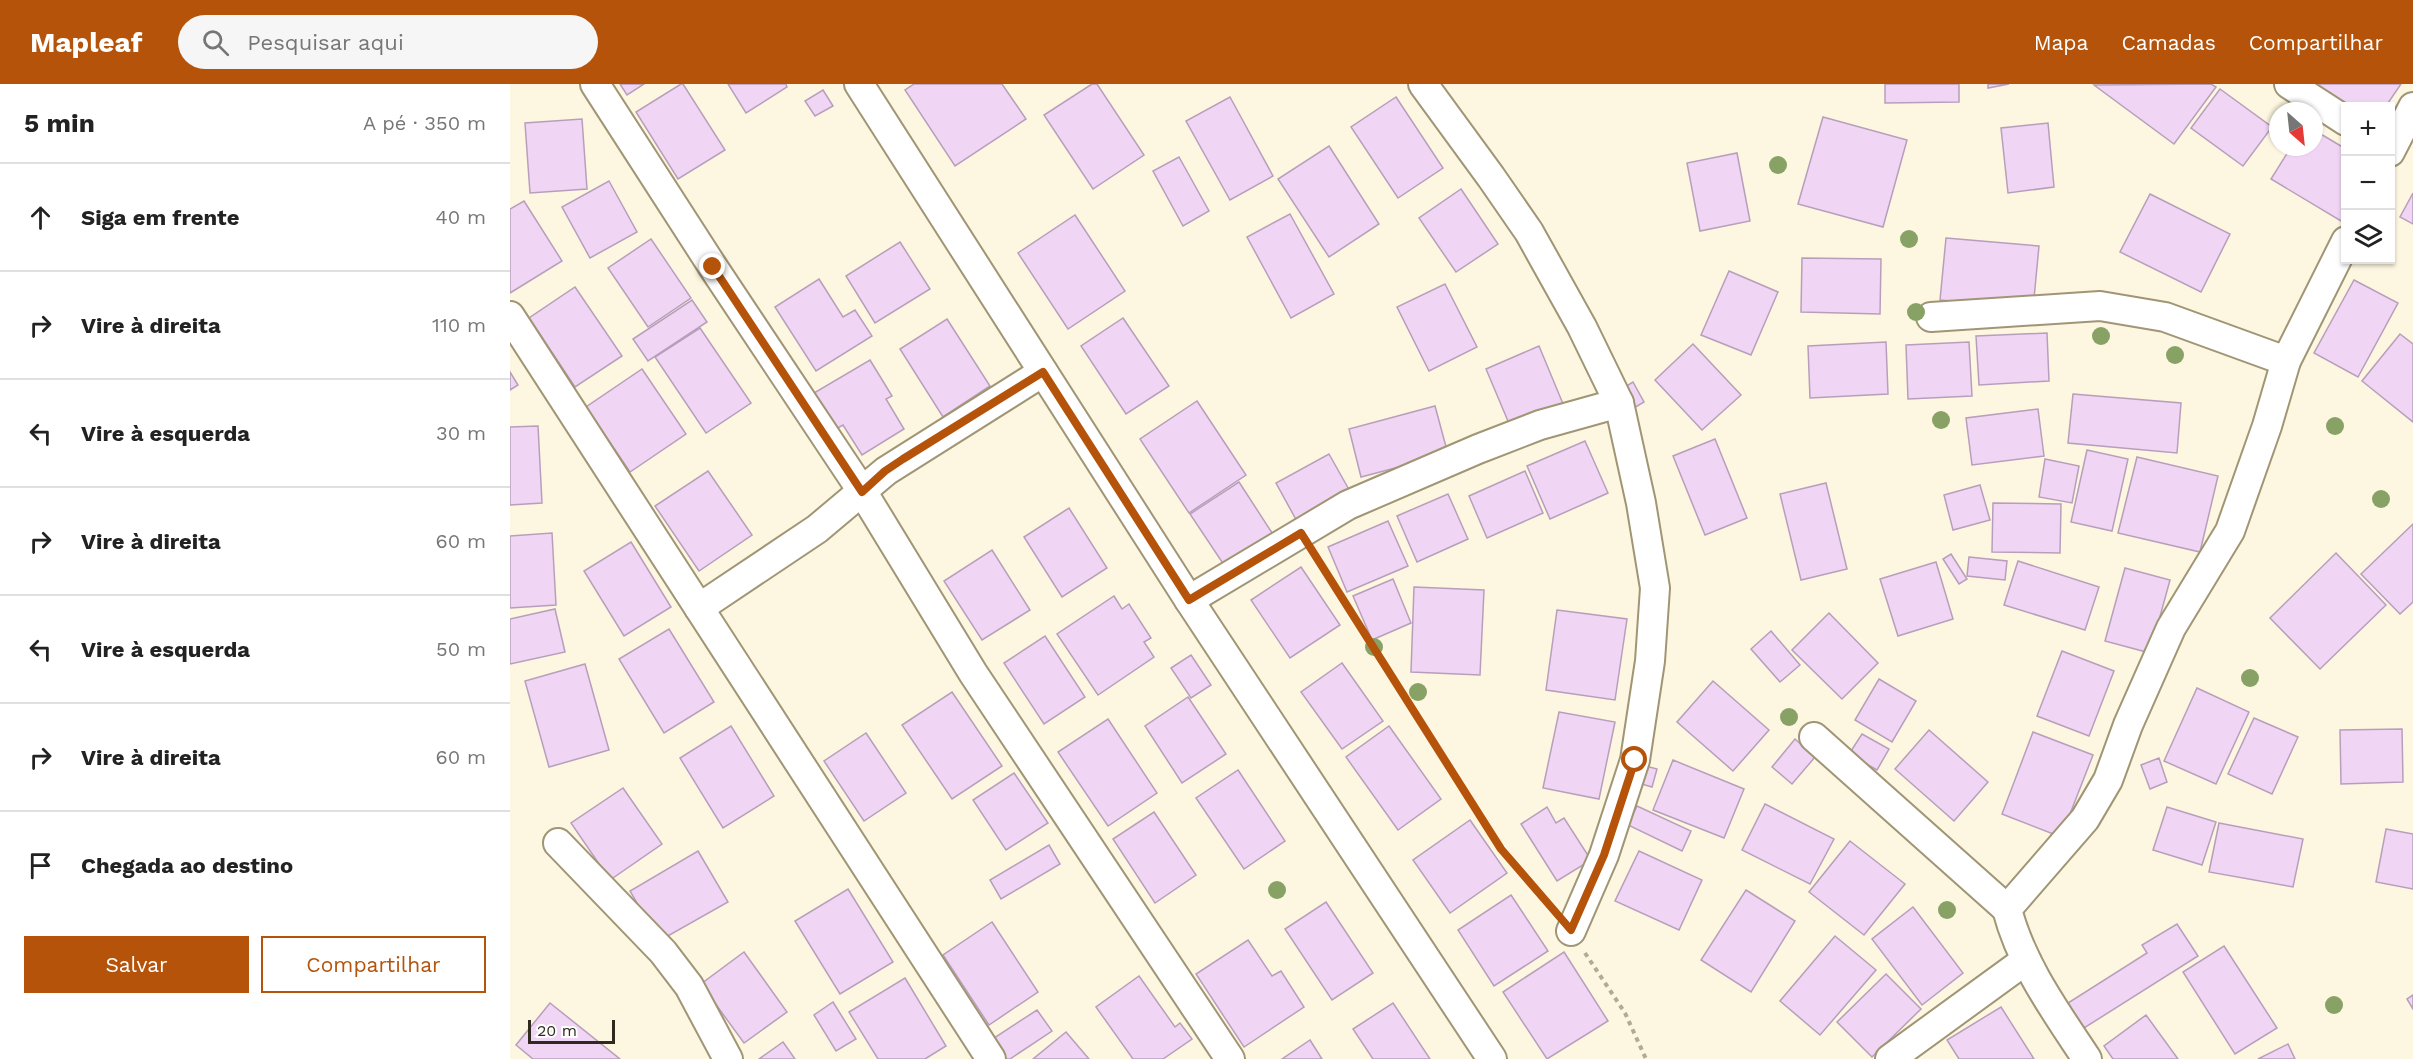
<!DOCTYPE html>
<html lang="pt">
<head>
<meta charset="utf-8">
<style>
	body { margin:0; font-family:"Work Sans",sans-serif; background:#f6f6f6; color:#222 }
	.controls { position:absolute; right:18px; top:18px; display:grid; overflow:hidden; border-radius:0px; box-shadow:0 2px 4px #0004 }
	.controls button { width:54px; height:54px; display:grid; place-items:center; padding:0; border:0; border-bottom:2px solid #e0e0e0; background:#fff; color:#222; font:30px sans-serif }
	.compass { position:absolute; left:1759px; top:18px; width:54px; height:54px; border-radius:50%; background:#fff; box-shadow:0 2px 4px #0004; rotate:153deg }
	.scale { position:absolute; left:18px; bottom:15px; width:87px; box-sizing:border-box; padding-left:6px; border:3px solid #2f2a1d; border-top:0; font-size:16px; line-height:21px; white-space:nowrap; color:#2f2a1d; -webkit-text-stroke:4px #fff; paint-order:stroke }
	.stop { position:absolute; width:18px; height:18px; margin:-14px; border:4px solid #b45309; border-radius:50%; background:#fff }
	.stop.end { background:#b45309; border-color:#fff; box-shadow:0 2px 6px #0008 }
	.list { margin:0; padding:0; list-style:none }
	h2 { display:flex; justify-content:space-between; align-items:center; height:78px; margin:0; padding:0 24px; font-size:26px }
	h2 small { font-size:20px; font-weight:400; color:#767676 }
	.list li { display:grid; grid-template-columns:39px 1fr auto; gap:18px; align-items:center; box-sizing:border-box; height:108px; padding:0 24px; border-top:2px solid #e0e0e0 }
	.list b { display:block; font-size:22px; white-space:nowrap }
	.list em { font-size:20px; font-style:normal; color:#767676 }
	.actions { display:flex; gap:12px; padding:18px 24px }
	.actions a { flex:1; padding:14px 0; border:2px solid #b45309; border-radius:0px; text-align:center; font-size:21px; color:#b45309 }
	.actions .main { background:#b45309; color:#fff }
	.icon { flex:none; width:33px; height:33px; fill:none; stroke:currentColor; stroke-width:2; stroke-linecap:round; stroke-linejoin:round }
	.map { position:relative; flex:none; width:1903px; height:975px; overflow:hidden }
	header { display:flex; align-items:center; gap:36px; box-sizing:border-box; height:84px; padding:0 30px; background:#b45309; color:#fff }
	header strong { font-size:28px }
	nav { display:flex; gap:33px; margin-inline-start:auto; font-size:21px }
	.search { width:420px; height:54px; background:#f6f6f6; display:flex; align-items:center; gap:15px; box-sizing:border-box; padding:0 21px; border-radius:33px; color:#767676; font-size:22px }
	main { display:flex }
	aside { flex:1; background:#fff }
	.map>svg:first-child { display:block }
	.building { fill:#f0d6f4; stroke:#b79fbc; stroke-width:1.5 }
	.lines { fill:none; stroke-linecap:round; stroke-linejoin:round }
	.minor-casing { stroke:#a09574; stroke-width:32 }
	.path { stroke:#b0aa97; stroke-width:4; stroke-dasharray:4.5 4.5; stroke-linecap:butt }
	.minor { stroke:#fff; stroke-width:28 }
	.tree { fill:#88a266 }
	.route { stroke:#b45309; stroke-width:8 }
</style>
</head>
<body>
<header>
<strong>Mapleaf</strong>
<div class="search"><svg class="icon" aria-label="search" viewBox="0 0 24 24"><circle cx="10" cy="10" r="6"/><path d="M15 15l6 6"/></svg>Pesquisar aqui</div>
<nav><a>Mapa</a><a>Camadas</a><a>Compartilhar</a></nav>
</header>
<main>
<aside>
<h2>5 min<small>A pé · 350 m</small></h2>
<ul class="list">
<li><svg class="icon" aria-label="ahead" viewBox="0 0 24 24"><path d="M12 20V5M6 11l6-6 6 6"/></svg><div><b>Siga em frente</b></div><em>40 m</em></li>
<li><svg class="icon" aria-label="right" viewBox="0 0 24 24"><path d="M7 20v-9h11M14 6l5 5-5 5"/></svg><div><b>Vire à direita</b></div><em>110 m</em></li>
<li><svg class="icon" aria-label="left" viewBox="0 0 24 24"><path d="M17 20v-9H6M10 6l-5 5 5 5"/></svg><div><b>Vire à esquerda</b></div><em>30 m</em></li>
<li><svg class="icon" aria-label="right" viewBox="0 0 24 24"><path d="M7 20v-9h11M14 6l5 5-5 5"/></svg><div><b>Vire à direita</b></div><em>60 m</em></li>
<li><svg class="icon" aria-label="left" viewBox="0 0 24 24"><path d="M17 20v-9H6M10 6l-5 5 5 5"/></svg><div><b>Vire à esquerda</b></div><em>50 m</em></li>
<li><svg class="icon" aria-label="right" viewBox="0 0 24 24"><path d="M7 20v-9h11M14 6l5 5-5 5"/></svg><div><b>Vire à direita</b></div><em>60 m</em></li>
<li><svg class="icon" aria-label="arrive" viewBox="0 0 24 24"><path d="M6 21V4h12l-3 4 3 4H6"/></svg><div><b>Chegada ao destino</b></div></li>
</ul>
<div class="actions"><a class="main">Salvar</a><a>Compartilhar</a></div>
</aside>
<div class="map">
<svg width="1903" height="975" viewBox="0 0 1903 975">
	<rect width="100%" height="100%" fill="#fdf6e0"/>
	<g class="building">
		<path d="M110 0H134L117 11Z"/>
		<path d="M171 0H173L215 66 168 95 126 28Z"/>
		<path d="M218 0H276L277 3 236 29Z"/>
		<path d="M404 0H492L516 35 445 82 395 6Z"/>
		<path d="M582 0H587L634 71 583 105 534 31Z"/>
		<path d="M1375 0H1449V18L1375 19Z"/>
		<path d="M1478 0H1499L1478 4Z"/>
		<path d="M1701 0 1706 3 1664 60 1584 1Z"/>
		<path d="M1803 0H1891L1876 22H1838Z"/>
		<path d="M1710 5 1762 43 1733 82 1681 44Z"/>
		<path d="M313 6 323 22 305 32 295 17Z"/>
		<path d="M720 13 763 92 720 116 676 37Z"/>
		<path d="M886 13 933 84 888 114 841 43Z"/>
		<path d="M1313 33 1397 56 1373 143 1288 120Z"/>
		<path d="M72 35 77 105 20 109 15 39Z"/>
		<path d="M1538 39 1544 103 1498 109 1491 44Z"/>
		<path d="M1804 46 1836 65V129L1831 137 1761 95 1781 63H1804Z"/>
		<path d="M819 62 869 140 819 173 768 95Z"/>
		<path d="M1227 69 1240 137 1190 147 1177 79Z"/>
		<path d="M669 73 699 127 673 142 643 87Z"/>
		<path d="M99 97 127 148 80 174 52 123Z"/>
		<path d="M951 105 988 160 946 188 909 134Z"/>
		<path d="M1903 109V140L1890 133Z"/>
		<path d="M1640 110 1720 150 1691 208 1610 168Z"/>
		<path d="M14 117 52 177 0 209V125Z"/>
		<path d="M780 130 824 210 781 234 737 153Z"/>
		<path d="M565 131 615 207 558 245 508 169Z"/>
		<path d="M1436 154 1529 162 1523 225 1430 216Z"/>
		<path d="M141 155 181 214 138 243 98 184Z"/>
		<path d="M390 158 420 205 365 239 336 192Z"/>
		<path d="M1292 174 1371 175 1370 230 1291 228Z"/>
		<path d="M1219 187 1268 208 1241 271 1191 251Z"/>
		<path d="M309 195 333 233 345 226 362 252 306 287 265 223Z"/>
		<path d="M1844 196 1888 219 1848 293 1804 269Z"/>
		<path d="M935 200 967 263 919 287 887 223Z"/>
		<path d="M65 203 112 272 65 303 19 234Z"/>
		<path d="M182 216 197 238 138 277 123 255Z"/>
		<path d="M613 234 659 302 616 330 571 262Z"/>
		<path d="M437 235 480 302 433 333 390 265Z"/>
		<path d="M190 244 241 319 196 349 145 273Z"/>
		<path d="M1537 249 1539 297 1469 301 1466 252Z"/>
		<path d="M1890 250 1903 260V338L1852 297Z"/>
		<path d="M1376 258 1378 310 1300 314 1298 262Z"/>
		<path d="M1459 258 1462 312 1398 315 1396 261Z"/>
		<path d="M1183 260 1231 311 1192 346 1145 296Z"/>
		<path d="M1029 262 1056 327 1003 349 976 285Z"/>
		<path d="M360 276 382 312 376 315 394 345 352 371 333 341 326 345 304 309Z"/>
		<path d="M132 285 176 350 120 388 76 323Z"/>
		<path d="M0 288 8 301 0 306Z"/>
		<path d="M1123 298 1134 318 1119 327 1108 307Z"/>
		<path d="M1563 310 1671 319 1667 369 1558 359Z"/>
		<path d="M687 317 736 391 679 429 630 355Z"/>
		<path d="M925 322 938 370 851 393 839 345Z"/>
		<path d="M1528 325 1534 372 1462 381 1456 334Z"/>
		<path d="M28 342 32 419 0 421V343Z"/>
		<path d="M1205 355 1237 434 1195 451 1163 372Z"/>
		<path d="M1075 357 1098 409 1040 435 1017 382Z"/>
		<path d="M1577 366 1618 375 1602 447 1561 438Z"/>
		<path d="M819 370 842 411 789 441 766 399Z"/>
		<path d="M1627 373 1708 392 1690 468 1608 449Z"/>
		<path d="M1535 375 1569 382 1562 419 1529 413Z"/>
		<path d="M198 387 242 451 189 487 145 422Z"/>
		<path d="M1015 387 1033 429 977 454 959 412Z"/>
		<path d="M729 398 768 458 720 490 680 430Z"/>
		<path d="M1316 399 1337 485 1291 496 1270 410Z"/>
		<path d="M1470 401 1480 436 1443 446 1434 411Z"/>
		<path d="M938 410 958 455 907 478 887 432Z"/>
		<path d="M1483 419 1551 420 1550 469 1482 468Z"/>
		<path d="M559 424 597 484 552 513 514 453Z"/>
		<path d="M878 437 898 482 837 508 818 463Z"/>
		<path d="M1903 440V518L1890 530 1851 490Z"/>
		<path d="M42 449 46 521 0 524V452Z"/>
		<path d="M121 458 161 523 114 552 74 487Z"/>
		<path d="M482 466 520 526 472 556 434 497Z"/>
		<path d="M1826 469 1876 521 1810 585 1760 534Z"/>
		<path d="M1441 470 1457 495 1449 500 1433 475Z"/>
		<path d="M1459 473 1497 477 1495 496 1457 492Z"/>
		<path d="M1508 477 1589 503 1575 546 1494 521Z"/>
		<path d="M1426 478 1443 535 1388 552 1370 495Z"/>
		<path d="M791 483 830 541 780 574 741 516Z"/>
		<path d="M1615 484 1660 496 1640 569 1595 557Z"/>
		<path d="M883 495 901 539 862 556 843 512Z"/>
		<path d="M904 503 974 506 970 591 901 588Z"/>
		<path d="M604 512 612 525 619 520 641 554 634 558 644 573 588 611 547 550Z"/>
		<path d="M45 525 55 568 0 580V535Z"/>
		<path d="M1047 526 1117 535 1105 616 1036 606Z"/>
		<path d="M1319 529 1368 579 1332 615 1282 566Z"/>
		<path d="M159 545 204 618 154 649 109 575Z"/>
		<path d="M1261 547 1290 581 1270 598 1241 565Z"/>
		<path d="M535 552 575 613 534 640 494 579Z"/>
		<path d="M1552 567 1604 587 1579 652 1527 632Z"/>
		<path d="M681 571 701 601 681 614 661 584Z"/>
		<path d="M832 579 873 637 832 665 791 608Z"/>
		<path d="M75 580 99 666 39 683 15 597Z"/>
		<path d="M1369 595 1406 617 1382 658 1345 636Z"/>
		<path d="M1203 597 1259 646 1223 687 1167 638Z"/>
		<path d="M1687 604 1739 628 1706 700 1654 677Z"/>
		<path d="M442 608 492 682 442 715 392 641Z"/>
		<path d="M678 613 716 670 672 699 635 642Z"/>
		<path d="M1049 628 1105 638 1089 715 1033 704Z"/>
		<path d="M1744 634 1788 653 1762 710 1718 690Z"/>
		<path d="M598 635 647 709 598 742 548 668Z"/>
		<path d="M221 642 264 712 213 744 170 674Z"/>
		<path d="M879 642 931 715 888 746 836 673Z"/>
		<path d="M1892 645 1893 698 1831 700 1830 646Z"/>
		<path d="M1419 646 1478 698 1444 737 1385 685Z"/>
		<path d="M1523 648 1583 671 1551 753 1492 730Z"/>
		<path d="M356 649 396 709 354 737 314 677Z"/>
		<path d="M1352 650 1379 665 1367 686 1339 670Z"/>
		<path d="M1285 655 1305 673 1282 700 1262 683Z"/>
		<path d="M1649 674 1657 698 1640 705 1631 681Z"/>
		<path d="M1163 676 1234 705 1214 754 1143 726Z"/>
		<path d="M1132 681 1147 685 1142 703 1128 699Z"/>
		<path d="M728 686 775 757 734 785 686 714Z"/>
		<path d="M504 689 538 739 496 766 463 716Z"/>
		<path d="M113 704 152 760 100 796 61 739Z"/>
		<path d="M1255 720 1324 755 1300 800 1232 766Z"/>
		<path d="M1127 722 1181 747 1172 767 1118 741Z"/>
		<path d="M1037 723 1046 739 1054 734 1081 776 1047 797 1011 740Z"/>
		<path d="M1657 723 1706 738 1692 781 1643 766Z"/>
		<path d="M644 728 686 791 645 819 603 755Z"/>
		<path d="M960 736 997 789 940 829 903 776Z"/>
		<path d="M1709 739 1793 755 1783 803 1699 788Z"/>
		<path d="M1876 745 1903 750V805L1866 798Z"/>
		<path d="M1340 757 1395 800 1354 851 1299 808Z"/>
		<path d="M539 761 550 780 491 815 480 796Z"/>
		<path d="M188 767 218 818 149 857 120 807Z"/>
		<path d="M1129 767 1192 796 1169 846 1105 817Z"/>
		<path d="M338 805 383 878 330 910 285 837Z"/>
		<path d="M1236 806 1285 837 1241 908 1191 876Z"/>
		<path d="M1001 811 1038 867 984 902 948 846Z"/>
		<path d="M816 818 863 889 822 916 775 845Z"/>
		<path d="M1403 823 1453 889 1412 921 1362 855Z"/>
		<path d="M482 838 528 908 479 941 433 871Z"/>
		<path d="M1667 840 1688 872 1574 944 1558 919 1637 869 1632 861Z"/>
		<path d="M1325 852 1366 886 1310 951 1270 917Z"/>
		<path d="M738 856 762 892 771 887 794 923 734 963 686 890Z"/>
		<path d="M1714 862 1767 944 1725 970 1673 888Z"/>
		<path d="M234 868 277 928 234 959 191 900Z"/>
		<path d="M1054 868 1098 937 1037 975 993 908Z"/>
		<path d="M1376 890 1411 925 1362 973 1327 938Z"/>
		<path d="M629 892 665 943 670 939 682 955 653 975H623L586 923Z"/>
		<path d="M395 894 436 962 415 975H368L339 928Z"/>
		<path d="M1903 911V925L1897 915Z"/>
		<path d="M323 918 346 955 326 967 304 931Z"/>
		<path d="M40 919 110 975H23L6 961Z"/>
		<path d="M883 919 920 975H863L843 945Z"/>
		<path d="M1491 923 1524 975H1449L1437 956Z"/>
		<path d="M527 926 542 947 500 975H494L481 956Z"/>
		<path d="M1636 931 1668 975H1603L1594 962Z"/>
		<path d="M556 948 579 975H523Z"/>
		<path d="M800 956 812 975H772Z"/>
		<path d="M273 958 285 975H249Z"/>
		<path d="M1778 960 1785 975H1748Z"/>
	</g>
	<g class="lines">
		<g class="minor-casing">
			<g id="minor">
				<path d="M85 0 203 183 352 407 463 589 720 975"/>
				<path d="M349 0 679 516 982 975"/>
				<path d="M913 0 981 93 1019 148 1072 243 1109 319 1131 419 1145 504 1140 577 1125 676 1094 771 1061 847"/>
				<path d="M1779 0 1836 37"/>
				<path d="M1880 68 1903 23"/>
				<path d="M0 232 481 975"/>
				<path d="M1421 233 1590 222 1655 233 1776 277"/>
				<path d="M679 516 838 421 968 365 1030 341 1109 319"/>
				<path d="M189 524 307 445 376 387 533 288"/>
				<path d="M1304 653 1497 825"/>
				<path d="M48 759 153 868 179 902 218 975"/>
				<path d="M1380 975 1516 876"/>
				<path d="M1577 975C1546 928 1511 880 1497 825L1575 735 1598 696 1618 641 1661 544 1720 447 1757 342 1776 277 1836 157"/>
			</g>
		</g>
		<g class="path">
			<path d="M806 472 991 765 1040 822"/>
			<path d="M1075 869 1115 929 1136 975"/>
		</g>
		<use href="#minor" class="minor"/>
	</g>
	<g class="tree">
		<circle cx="1268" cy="81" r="9"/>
		<circle cx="1399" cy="155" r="9"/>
		<circle cx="1406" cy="228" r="9"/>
		<circle cx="1591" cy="252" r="9"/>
		<circle cx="1665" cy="271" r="9"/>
		<circle cx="1431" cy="336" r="9"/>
		<circle cx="1825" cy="342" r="9"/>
		<circle cx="1871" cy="415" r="9"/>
		<circle cx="864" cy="563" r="9"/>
		<circle cx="1740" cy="594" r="9"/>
		<circle cx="908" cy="608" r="9"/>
		<circle cx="1279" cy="633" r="9"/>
		<circle cx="767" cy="806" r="9"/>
		<circle cx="1437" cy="826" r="9"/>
		<circle cx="1824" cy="921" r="9"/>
	</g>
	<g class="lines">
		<path class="route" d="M203 183 352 408 375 387 393 375 533 288 679 516 791 449 991 765 1061 846 1094 771 1125 676"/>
	</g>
</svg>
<div class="controls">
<button>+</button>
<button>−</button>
<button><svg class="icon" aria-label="layers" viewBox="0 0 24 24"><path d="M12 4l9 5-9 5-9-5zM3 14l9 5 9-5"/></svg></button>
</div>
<svg class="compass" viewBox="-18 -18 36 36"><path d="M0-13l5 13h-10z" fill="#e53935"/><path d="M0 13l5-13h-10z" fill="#767676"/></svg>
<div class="scale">20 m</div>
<div class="stop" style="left:1125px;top:676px"></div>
<div class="stop end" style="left:203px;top:183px"></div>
</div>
</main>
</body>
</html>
